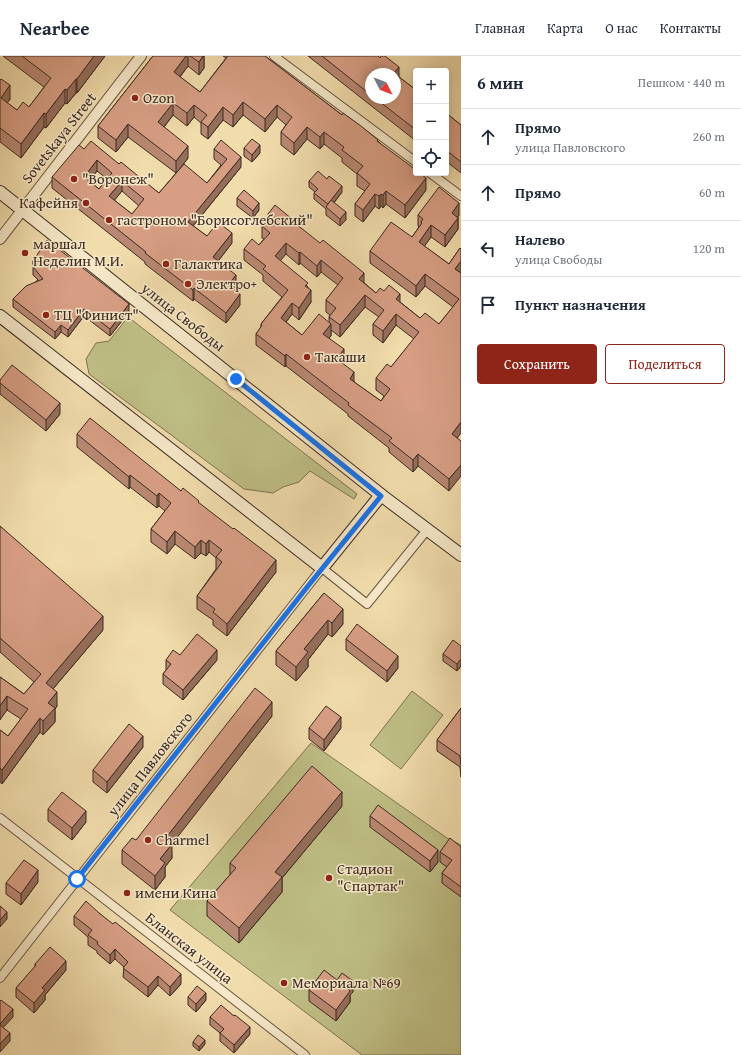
<!DOCTYPE html>
<html lang="ru">
<head>
<meta charset="utf-8">
<style>
	body { margin:0; font-family:"Gentium Book Plus",serif; background:#f6f6f7; color:#1f2937 }
	.controls { position:absolute; right:12px; top:12px; display:grid; overflow:hidden; border-radius:4px; box-shadow:0 2px 10px #0003 }
	.controls button { width:36px; height:36px; display:grid; place-items:center; padding:0; border:0; border-bottom:1px solid #e0e1e3; background:#fff; color:#1f2937; font:20px sans-serif }
	.compass { position:absolute; left:365px; top:12px; width:36px; height:36px; border-radius:50%; background:#fff; box-shadow:0 2px 10px #0003; rotate:132deg }
	.stop { position:absolute; width:12px; height:12px; margin:-9px; border:3px solid #1a73e8; border-radius:50%; background:#fff }
	.stop.end { background:#1a73e8; border-color:#fff; box-shadow:0 1px 4px #0008 }
	.list { margin:0; padding:0; list-style:none }
	h2 { display:flex; justify-content:space-between; align-items:center; height:52px; margin:0; padding:0 16px; font-size:17px }
	h2 small { font-size:13px; font-weight:400; color:#747a83 }
	.list li { display:grid; grid-template-columns:26px 1fr auto; gap:12px; align-items:center; box-sizing:border-box; height:56px; padding:0 16px; border-top:1px solid #e0e1e3 }
	.list b { display:block; font-size:15px; white-space:nowrap }
	.list p { margin:0; font-size:13px; white-space:nowrap; color:#747a83 }
	.list em { font-size:13px; font-style:normal; color:#747a83 }
	.actions { display:flex; gap:8px; padding:12px 16px }
	.actions a { flex:1; padding:9px 0; border:1px solid #8f2418; border-radius:4px; text-align:center; font-size:14px; color:#8f2418 }
	.actions .main { background:#8f2418; color:#fff }
	.icon { flex:none; width:22px; height:22px; fill:none; stroke:currentColor; stroke-width:2; stroke-linecap:round; stroke-linejoin:round }
	.map { position:relative; flex:none; width:461px; height:999px; overflow:hidden }
	header { display:flex; align-items:center; gap:24px; box-sizing:border-box; height:56px; padding:0 20px; background:#fff; border-bottom:1px solid #e0e1e3 }
	header strong { font-size:19px }
	nav { display:flex; gap:22px; margin-inline-start:auto; font-size:14px }
	main { display:flex }
	aside { flex:1; background:#fff }
	.map>svg:first-child { display:block }
	.green { fill:#bfbf86; stroke:#7e7554 }
	.lines { fill:none; stroke-linecap:round; stroke-linejoin:round }
	.minor-casing { stroke:#695745; stroke-width:10 }
	.tertiary-casing { stroke:#695745; stroke-width:12 }
	.secondary-casing { stroke:#3c2b23; stroke-width:14 }
	.minor { stroke:#f6e8c9; stroke-width:8 }
	.tertiary { stroke:#f6e8c9; stroke-width:10 }
	.secondary { stroke:#f6e8c9; stroke-width:12 }
	.wall { fill:#b98872; stroke:#3c2b23; fill-rule:evenodd }
	.shaded-wall { fill:#966f5c; stroke:#3c2b23 }
	.building { fill:#d79e84; stroke:#3c2b23; fill-rule:evenodd }
	.route { stroke:#1a73e8; stroke-width:5 }
	.poi-dot { fill:#8f2418; stroke:#f6e8c9; stroke-width:1.5 }
	.labels { text-anchor:middle; stroke-width:3; stroke-linejoin:round; paint-order:stroke }
	.poi-label { font-size:15px; fill:#3c2b23; stroke:#f6e8c9; text-anchor:start }
	.street-label { font-size:15px; fill:#3c2b23; stroke:#f6e8c9 }
</style>
</head>
<body>
<header>
<strong>Nearbee</strong>
<nav><a>Главная</a><a>Карта</a><a>О нас</a><a>Контакты</a></nav>
</header>
<main>
<div class="map">
<svg width="461" height="999" viewBox="0 0 461 999">
	<rect width="100%" height="100%" fill="#f1dcac"/>
	<filter id="stains"><feTurbulence type="fractalNoise" baseFrequency=".005" numOctaves="4"/><feColorMatrix values="0 0 0 0 .2 0 0 0 0 .09 0 0 0 0 .02 0 0 0 .5 -.17"/></filter>
	<radialGradient id="worn" r=".72"><stop offset=".6" stop-color="#630" stop-opacity="0"/><stop offset="1" stop-color="#630" stop-opacity=".3"/></radialGradient>
	<g class="green">
		<path d="M128 261 357 438 354 443 310 415 299 426 283 431 273 437 244 433 89 318 86 303 96 287 109 285Z"/>
		<path d="M412 635 443 659 401 713 370 689Z"/>
		<path d="M311 687 447 782 461 789V999H362L170 854Z"/>
	</g>
	<g class="lines">
		<g class="minor-casing">
			<g id="minor">
				<path d="M274 0 416 106"/>
				<path d="M430 117 461 140"/>
				<path d="M0 762 305 999"/>
				<path d="M0 922 322 512 367 548 427 474"/>
			</g>
		</g>
		<g class="tertiary-casing">
			<path id="tertiary" d="M0 183 141 0"/>
		</g>
		<g class="secondary-casing">
			<g id="secondary">
				<path d="M0 136 381 439 461 499"/>
				<path d="M0 260 322 512 381 439"/>
			</g>
		</g>
		<use href="#minor" class="minor"/>
		<use href="#tertiary" class="tertiary"/>
		<use href="#secondary" class="secondary"/>
	</g>
	<g class="wall">
		<path d="M3 0H105L77 37H76L67 48 65 47 46 72 44 71 21 102 0 86V24L10 43 7 47 17 54 29 51 44 31Z"/>
		<path d="M153 0H204V12L199 19 188 10 180 21 200 36 226 2 223 0H265L342 59 378 85 426 134 405 162 386 148 383 152 381 150 379 153 375 150 363 166 355 160V148L365 135 357 130V118L342 106V102L324 88 320 93 307 83 294 99 281 89V76L286 69 277 61 265 76 243 59 233 71 223 64 208 83 201 78V67L194 61 187 70 173 59 164 71 188 102 181 111 207 127 221 109 214 103V93L241 111 193 170 207 180 232 187 218 205 236 230 233 233 240 249 226 267 194 243 193 245 145 208V206L52 132V121L84 93 119 108 159 137 176 117 128 81 116 96 98 82V70ZM97 115 107 123 99 133 89 125ZM122 135 139 150 132 158 114 144Z"/>
		<path d="M308 0H378L399 21 416 34V85ZM371 18 395 42H371Z"/>
		<path d="M446 57 461 69V117L446 105Z"/>
		<path d="M244 92 260 97 252 106 244 100Z"/>
		<path d="M309 125 342 136 334 147 346 164 340 170 326 159V153L314 143V137L315 136 309 131Z"/>
		<path d="M237 142 259 154 253 162 237 150Z"/>
		<path d="M268 158 292 165 376 237 400 246 420 262 439 268 453 251 425 230 416 241 370 207V195L412 181 419 171 418 170V159H459L458 161V173L445 191 431 181 424 190 449 208 460 192 457 382 449 435 418 410 413 416 389 396V392L348 360V358L286 310 285 311 256 289V278L261 271V268L282 241 263 225V219L244 204V193L259 189 264 183 262 182V170L268 163ZM286 198 299 209 300 207 317 221 321 216 338 229 326 244V256L330 259 329 261V267L302 279 286 266 292 258 299 264 311 246 308 231 280 204ZM365 251 379 261 373 268V279L383 287 396 269 414 283 391 311 376 322V334L384 340 381 345 354 326 342 307 344 305 329 282 331 280V274L340 281Z"/>
		<path d="M33 205 129 256 110 280 84 260 68 281 61 276 55 283 13 251V243L38 224 33 219Z"/>
		<path d="M0 324 60 358 46 375 0 338Z"/>
		<path d="M77 378 181 435 199 447 276 516 227 580 213 569V564L197 553V540L216 513V502L209 496 206 500 201 497 195 503 175 488 167 498 151 486V473L165 455 159 450 157 452 130 431 129 433 77 391Z"/>
		<path d="M0 470 103 574 53 633 57 650 55 653V666L43 679 40 676 2 728 0 726V674L8 680 21 663 7 654 0 621 24 638 34 626 0 596Z"/>
		<path d="M324 537 343 568 332 581 328 578 308 604V611L296 625 276 609V595Z"/>
		<path d="M346 583 398 612 387 626 346 594Z"/>
		<path d="M461 590V610L457 615 443 605V598Z"/>
		<path d="M180 599 217 604 183 644 163 628V618L166 614V604Z"/>
		<path d="M461 652V721L460 711 437 695V684Z"/>
		<path d="M272 660 171 788 172 802 165 811V821L155 834 122 808V794L136 784Z"/>
		<path d="M309 672H341L324 695 309 683Z"/>
		<path d="M143 691 107 737 93 726V714Z"/>
		<path d="M342 750 282 822V836L239 887 207 860V845L230 819V807Z"/>
		<path d="M48 753 86 766 72 784 48 765Z"/>
		<path d="M370 760 438 806 430 816 370 771Z"/>
		<path d="M461 791V841L442 827V817L447 811 440 806V796Z"/>
		<path d="M38 826 21 849 6 838V827Z"/>
		<path d="M99 857 181 928 170 940 158 929 148 941 123 921 124 911 115 903 110 908 97 897V895L88 889V881L74 869V860Z"/>
		<path d="M35 908 66 914 45 939V944L34 957 16 941V932L35 911Z"/>
		<path d="M309 934 353 936 350 939V946L336 965 309 945Z"/>
		<path d="M188 941 206 944 196 956 188 949Z"/>
		<path d="M210 961 250 978 234 997 220 985V977L210 969Z"/>
		<path d="M193 986 205 988 199 995 193 990Z"/>
	</g>
	<g class="shaded-wall">
		<path d="M94 0H105L77 37V23Z"/>
		<path d="M186 0H188V10L174 28V16Z"/>
		<path d="M204 0V12L199 19V6Z"/>
		<path d="M399 11V22L394 17Z"/>
		<path d="M76 23V37L67 48V34Z"/>
		<path d="M10 29V43L1 56V42Z"/>
		<path d="M65 33V47L46 72V58Z"/>
		<path d="M243 46V59L233 71V59Z"/>
		<path d="M173 47V59L158 79V66Z"/>
		<path d="M194 49V61L187 70V57Z"/>
		<path d="M277 49V61L265 76V63Z"/>
		<path d="M223 51V64L208 83V71Z"/>
		<path d="M44 57V71L21 102V88Z"/>
		<path d="M128 68V81L116 96V84Z"/>
		<path d="M307 71V83L294 99V87Z"/>
		<path d="M324 76V88L320 93V81Z"/>
		<path d="M260 89V97L252 106V99Z"/>
		<path d="M188 90V102L176 118V105Z"/>
		<path d="M241 101V111L188 176V166Z"/>
		<path d="M97 104V115L84 131V121Z"/>
		<path d="M426 122V134L405 162V149Z"/>
		<path d="M122 125V135L109 151V140Z"/>
		<path d="M342 130V136L329 153 328 148Z"/>
		<path d="M386 135V148L383 152V139Z"/>
		<path d="M375 138V150L363 166V154Z"/>
		<path d="M381 138V150L379 153V140Z"/>
		<path d="M259 147V154L253 162V155Z"/>
		<path d="M459 147V159L452 168V157Z"/>
		<path d="M346 156V164L340 170V163Z"/>
		<path d="M458 162V173L445 191V179Z"/>
		<path d="M431 169V181L419 198V186Z"/>
		<path d="M232 177V187L213 212V201Z"/>
		<path d="M286 187V198L275 211V200Z"/>
		<path d="M300 196V207L299 209V197Z"/>
		<path d="M321 204V216L317 221V210Z"/>
		<path d="M461 205V217L455 213Z"/>
		<path d="M364 217V229L359 223Z"/>
		<path d="M425 218V230L416 241V230Z"/>
		<path d="M236 219V230L228 240V229Z"/>
		<path d="M194 232V243L193 245V234Z"/>
		<path d="M311 234V246L299 264V252Z"/>
		<path d="M240 238V249L226 267V257Z"/>
		<path d="M400 238V249L396 243Z"/>
		<path d="M365 239V251L340 281V269Z"/>
		<path d="M292 247V258L281 273V262Z"/>
		<path d="M129 248V256L110 280V273Z"/>
		<path d="M84 253V260L68 281V274Z"/>
		<path d="M396 258V269L383 287V275Z"/>
		<path d="M331 268V280L323 289V278Z"/>
		<path d="M61 269V276L55 283V276Z"/>
		<path d="M344 293V305L337 315V303Z"/>
		<path d="M286 298V310L285 311V300Z"/>
		<path d="M354 316V328L350 323Z"/>
		<path d="M60 347V358L46 375V364Z"/>
		<path d="M461 366V377L452 389V378Z"/>
		<path d="M418 398V410L413 416V404Z"/>
		<path d="M461 409V420L449 435V423Z"/>
		<path d="M130 419V431L129 433V421Z"/>
		<path d="M159 437V450L157 452V440Z"/>
		<path d="M175 475V488L167 498V486Z"/>
		<path d="M201 484V497L195 503V491Z"/>
		<path d="M209 484V496L206 500V488Z"/>
		<path d="M276 504V516L227 580V568Z"/>
		<path d="M343 553V568L332 581V567Z"/>
		<path d="M103 560V574L46 641V627Z"/>
		<path d="M328 564V578L308 604V611L296 625V611L304 593Z"/>
		<path d="M217 594V604L183 644V634Z"/>
		<path d="M398 600V612L387 626V615Z"/>
		<path d="M461 603V610L457 615V608Z"/>
		<path d="M57 636V650L55 653V666L43 679V665L48 647Z"/>
		<path d="M7 640V654L0 664V650Z"/>
		<path d="M272 646V660L165 797V783Z"/>
		<path d="M341 661V672L324 695V684Z"/>
		<path d="M40 662V676L2 728V714Z"/>
		<path d="M143 680V691L107 737V726Z"/>
		<path d="M342 736V750L282 822V836L239 887V872L275 816Z"/>
		<path d="M86 755V766L72 784V772Z"/>
		<path d="M172 788V802L165 811V821L155 834V820L160 803Z"/>
		<path d="M438 794V806L430 816V805Z"/>
		<path d="M38 814V826L21 849V838Z"/>
		<path d="M7 856V863L0 871V864Z"/>
		<path d="M115 893V903L110 908V899Z"/>
		<path d="M66 905V914L45 939V944L34 957V947L42 932Z"/>
		<path d="M181 918V928L170 940V931Z"/>
		<path d="M158 920V929L148 941V931Z"/>
		<path d="M353 925V936L350 939V946L336 965V954L347 932Z"/>
		<path d="M206 937V944L196 956V948Z"/>
		<path d="M13 953V961L0 975V968Z"/>
		<path d="M250 971V978L234 997V989Z"/>
		<path d="M10 977V985L0 996V988Z"/>
		<path d="M205 984V988L199 995V991Z"/>
	</g>
	<g class="building">
		<path d="M22 0H94L77 23H76L67 34 65 33 46 58 44 57 21 88 0 72V24L1 23 10 29 1 42 17 54 23 46 29 51 51 22Z"/>
		<path d="M153 0H186L174 16 200 36 228 0H265L342 59 343 57 361 70 378 84 377 85 416 114V117H420L426 122 405 149 386 135 383 139 381 138 379 140 375 138 363 154 355 148 370 128 357 117 363 110 342 94 344 91 324 76 320 81 307 71 294 87 281 76 292 61 277 49 265 63 243 46 233 59 223 51 208 71 201 66 207 59 194 49 187 57 173 47 158 66 188 90 176 105 128 68 116 84 98 70Z"/>
		<path d="M190 0H203L199 6Z"/>
		<path d="M322 0H378L380 2 381 0H385L399 11 394 17 416 34V74L375 42H395V18H371V39Z"/>
		<path d="M446 57 461 69V106L446 94Z"/>
		<path d="M252 83 260 89 252 99 244 92Z"/>
		<path d="M221 84 241 101 188 166 207 180 218 166 232 177 213 201 236 219 228 229 240 238 226 257 194 232 193 234 145 197 146 196 52 121 79 89 84 93 91 85 119 108 121 106 159 137 184 108 207 127 227 103 214 93ZM97 104 112 117 99 133 84 121ZM122 125 144 143 132 158 109 140Z"/>
		<path d="M318 115 327 123 329 120 342 130 328 148 314 137 318 133 309 125Z"/>
		<path d="M439 131 459 147 452 157 458 162 445 179 431 169 419 186 449 208 460 192 461 193V205L455 213 461 217V366L452 378 461 385V409L449 423 418 398 413 404 389 385 392 382 348 349 349 347 286 298 285 300 256 278 262 269 261 268 288 234 263 213 266 210 244 193 252 183 259 189 270 177 262 170 270 160 268 158 275 149 292 163 291 164 320 187 323 184 364 217 359 223 376 237 380 232 384 235 389 229 400 238 396 243 420 262 425 257 439 268 459 243 425 218 416 230 370 195 391 166 412 181 422 167 421 166 423 163 418 159ZM286 187 299 197 300 196 317 210 321 204 343 222 326 244 336 252 329 261 340 269 365 239 384 254 373 268 383 275 396 258 419 276 391 311 387 308 376 322 390 333 381 345 350 323 354 316 337 303 344 293 323 278 331 268 319 258 302 279 281 262 292 247 299 252 311 234 305 230 308 227 275 200Z"/>
		<path d="M244 134 259 147 253 155 237 142Z"/>
		<path d="M331 144 346 156 340 163 326 151Z"/>
		<path d="M47 184 129 248 110 273 84 253 68 274 61 269 55 276 13 243 26 230 43 223 33 211V205Z"/>
		<path d="M12 309 60 347 46 364 0 327V324Z"/>
		<path d="M90 362 181 435 183 432 199 445 198 446 233 473 234 472 276 504 227 568 213 556 215 553 197 540 222 506 216 501 222 494 209 484 206 488 201 484 195 491 175 475 167 486 151 473 171 447 159 437 157 440 130 419 129 421 77 378Z"/>
		<path d="M0 470 103 560 46 627 57 636 48 647 55 652 43 665 40 662 2 714 0 712V674L8 680 28 653 7 640 0 650V621L24 638 41 618 0 582Z"/>
		<path d="M324 537 343 553 332 567 328 564 304 593 308 596 296 611 276 595Z"/>
		<path d="M357 568 398 600 387 615 346 583Z"/>
		<path d="M197 578 217 594 183 634 163 618 171 608 166 604 173 594 180 599Z"/>
		<path d="M453 584 461 590V603L457 608 443 598Z"/>
		<path d="M255 632 272 646 165 783 172 788 160 803 165 807 155 820 122 794 132 782 136 784Z"/>
		<path d="M326 650 341 661 324 684 309 672Z"/>
		<path d="M461 652V709L460 700 437 684Z"/>
		<path d="M129 668 143 680 107 726 93 714Z"/>
		<path d="M312 710 342 736 275 816 282 821 239 872 207 845 236 812 230 807Z"/>
		<path d="M62 736 86 755 72 772 48 753Z"/>
		<path d="M378 749 438 794 430 805 370 760Z"/>
		<path d="M450 782 461 791V831L442 817 452 804 440 796Z"/>
		<path d="M24 804 38 814 21 838 6 827Z"/>
		<path d="M86 845 99 857 113 868 115 866 181 918 170 931 158 920 148 931 123 912 128 906 115 893 110 899 97 888 98 886 88 879 92 874 74 860Z"/>
		<path d="M0 850 7 856 0 864Z"/>
		<path d="M50 891 66 905 42 932 45 934 34 947 16 932 36 909 35 908Z"/>
		<path d="M324 914 337 924 342 917 353 925 347 932 350 935 336 954 309 934Z"/>
		<path d="M197 930 206 937 196 948 188 941Z"/>
		<path d="M1 944 13 953 0 968V945Z"/>
		<path d="M221 949 234 960 235 959 250 971 234 989 220 977 224 973 210 961Z"/>
		<path d="M0 969 10 977 0 988Z"/>
		<path d="M198 979 205 984 199 991 193 986Z"/>
	</g>
	<g class="lines">
		<path class="route" d="M77 823 308 530 381 440 236 323"/>
	</g>
	<g class="poi-dot">
		<circle cx="135" cy="42" r="4"/>
		<circle cx="74" cy="123" r="4"/>
		<circle cx="86" cy="147" r="4"/>
		<circle cx="109" cy="164" r="4"/>
		<circle cx="25" cy="197" r="4"/>
		<circle cx="166" cy="208" r="4"/>
		<circle cx="188" cy="228" r="4"/>
		<circle cx="46" cy="259" r="4"/>
		<circle cx="307" cy="301" r="4"/>
		<circle cx="148" cy="784" r="4"/>
		<circle cx="329" cy="822" r="4"/>
		<circle cx="127" cy="837" r="4"/>
		<circle cx="284" cy="927" r="4"/>
	</g>
	<g class="labels">
		<g class="poi-label">
			<text x="143" y="47">Ozon</text>
			<text x="82" y="128">"Воронеж"</text>
			<text x="78" y="152" text-anchor="end">Кафейня</text>
			<text x="117" y="169">гастроном "Борисоглебский"</text>
			<text x="33" y="193">маршал<tspan x="33" dy="17">Неделин М.И.</tspan></text>
			<text x="174" y="213">Галактика</text>
			<text x="196" y="233">Электро+</text>
			<text x="54" y="264">ТЦ "Финист"</text>
			<text x="315" y="306">Такаши</text>
			<text x="156" y="789">Charmel</text>
			<text x="337" y="818">Стадион<tspan x="337" dy="17">"Спартак"</tspan></text>
			<text x="135" y="842">имени Кина</text>
			<text x="292" y="932">Мемориала №69</text>
		</g>
		<g class="street-label">
			<text transform="translate(59 82) rotate(-52)" y="5">Sovetskaya Street</text>
			<text transform="translate(183 261) rotate(38)" y="5">улица Свободы</text>
			<text transform="translate(150 708) rotate(-52)" y="5">улица Павловского</text>
			<text transform="translate(189 892) rotate(38)" y="5">Бланская улица</text>
		</g>
	</g>
	<rect width="100%" height="100%" filter="url(#stains)"/>
	<rect width="100%" height="100%" fill="url(#worn)"/>
</svg>
<div class="controls">
<button>+</button>
<button>−</button>
<button><svg class="icon" aria-label="locate" viewBox="0 0 24 24"><circle cx="12" cy="12" r="6"/><path d="M12 2v4M12 18v4M2 12h4M18 12h4"/></svg></button>
</div>
<svg class="compass" viewBox="-18 -18 36 36"><path d="M0-13l5 13h-10z" fill="#e53935"/><path d="M0 13l5-13h-10z" fill="#747a83"/></svg>
<div class="stop" style="left:77px;top:823px"></div>
<div class="stop end" style="left:236px;top:323px"></div>
</div>
<aside>
<h2>6 мин<small>Пешком · 440 m</small></h2>
<ul class="list">
<li><svg class="icon" aria-label="ahead" viewBox="0 0 24 24"><path d="M12 20V5M6 11l6-6 6 6"/></svg><div><b>Прямо</b><p>улица Павловского</p></div><em>260 m</em></li>
<li><svg class="icon" aria-label="ahead" viewBox="0 0 24 24"><path d="M12 20V5M6 11l6-6 6 6"/></svg><div><b>Прямо</b></div><em>60 m</em></li>
<li><svg class="icon" aria-label="left" viewBox="0 0 24 24"><path d="M17 20v-9H6M10 6l-5 5 5 5"/></svg><div><b>Налево</b><p>улица Свободы</p></div><em>120 m</em></li>
<li><svg class="icon" aria-label="arrive" viewBox="0 0 24 24"><path d="M6 21V4h12l-3 4 3 4H6"/></svg><div><b>Пункт назначения</b></div></li>
</ul>
<div class="actions"><a class="main">Сохранить</a><a>Поделиться</a></div>
</aside>
</main>
</body>
</html>
